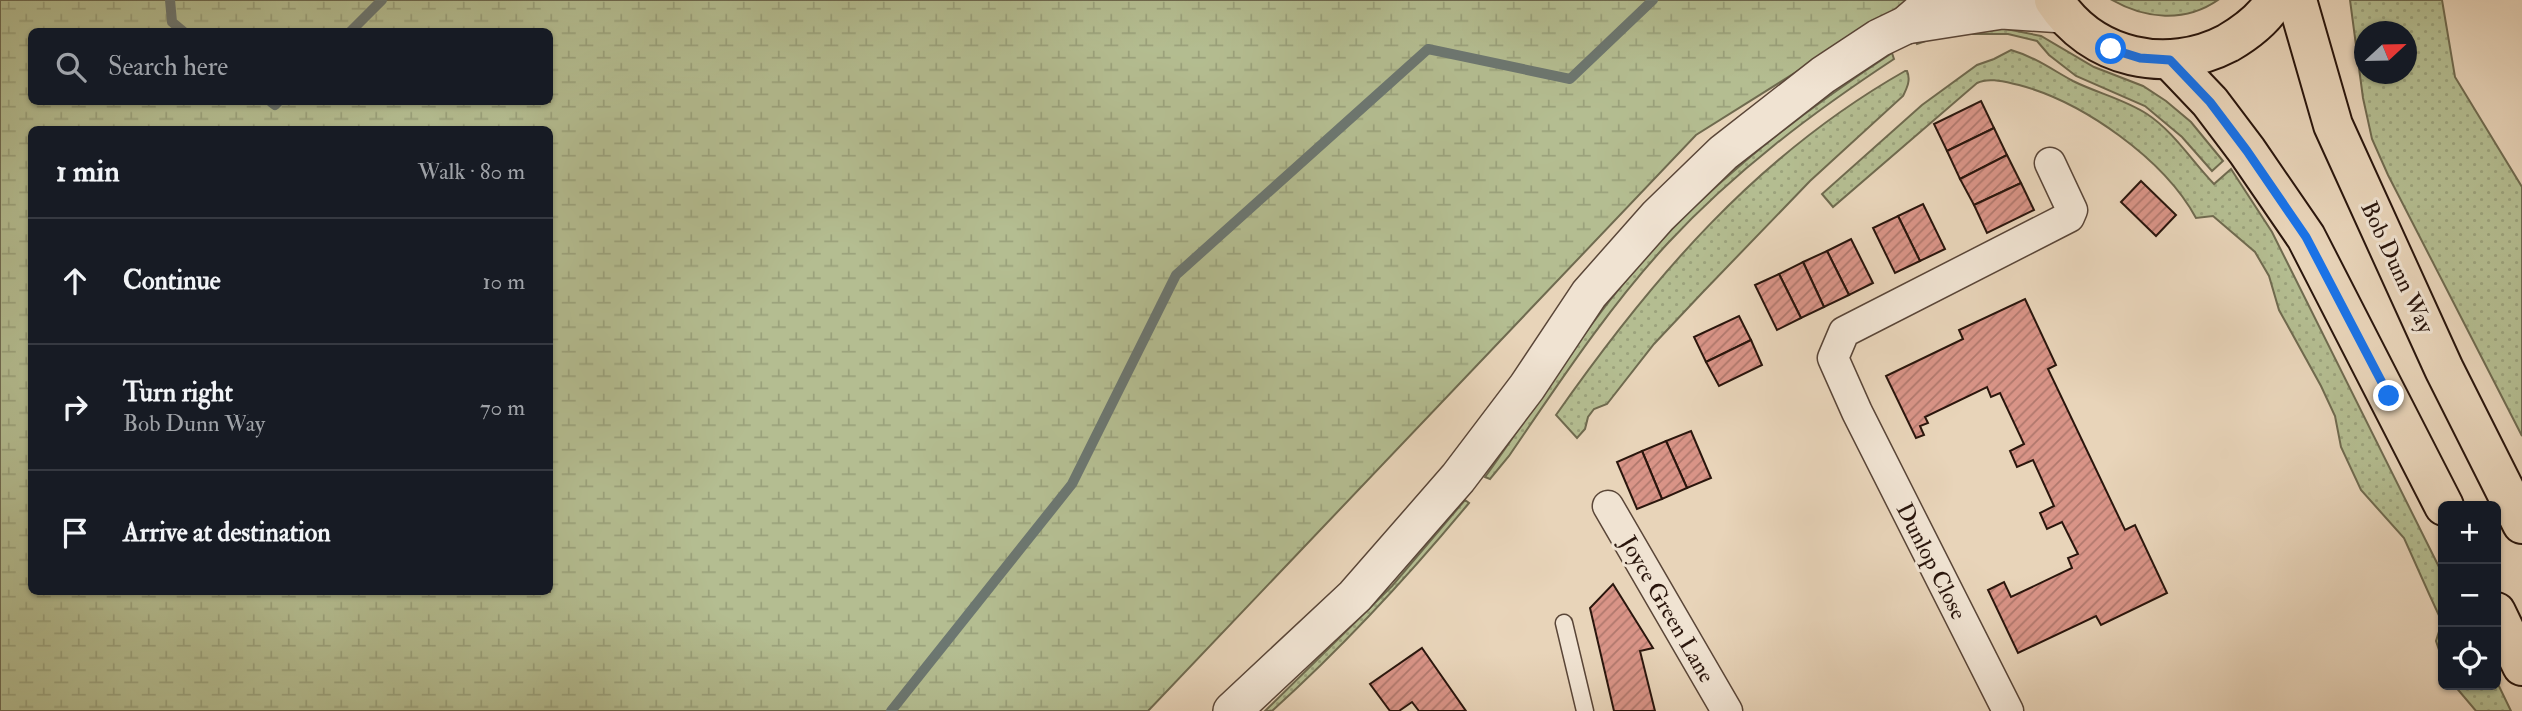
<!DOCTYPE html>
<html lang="en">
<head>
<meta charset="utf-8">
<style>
	body { margin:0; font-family:"IM FELL Double Pica",serif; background:#242831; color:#f1f3f6 }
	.controls { position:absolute; right:21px; bottom:21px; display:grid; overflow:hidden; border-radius:10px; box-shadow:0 2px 5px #0004 }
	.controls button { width:63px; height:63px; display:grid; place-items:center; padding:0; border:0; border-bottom:2px solid #363941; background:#171b24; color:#f1f3f6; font:35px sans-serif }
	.compass { position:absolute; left:2354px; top:21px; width:63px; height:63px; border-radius:50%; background:#171b24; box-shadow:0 2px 5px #0004; rotate:68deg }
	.stop { position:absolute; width:21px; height:21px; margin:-16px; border:5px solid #1a73e8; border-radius:50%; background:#fff }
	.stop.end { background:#1a73e8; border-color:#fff; box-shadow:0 2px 7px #0008 }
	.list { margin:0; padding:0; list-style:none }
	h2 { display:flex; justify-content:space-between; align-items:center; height:91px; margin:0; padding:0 28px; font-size:30px }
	h2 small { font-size:23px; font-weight:400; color:#9ea1a6 }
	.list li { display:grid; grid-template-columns:46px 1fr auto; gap:21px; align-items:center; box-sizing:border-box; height:126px; padding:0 28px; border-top:2px solid #363941 }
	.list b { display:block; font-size:26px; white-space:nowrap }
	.list p { margin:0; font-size:23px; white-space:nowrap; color:#9ea1a6 }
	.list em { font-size:23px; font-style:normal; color:#9ea1a6 }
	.icon { flex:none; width:38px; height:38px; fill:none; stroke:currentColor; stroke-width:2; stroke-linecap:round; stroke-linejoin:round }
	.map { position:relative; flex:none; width:2522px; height:711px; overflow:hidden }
	.search { position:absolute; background:#171b24; box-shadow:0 2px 5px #0004; left:28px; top:28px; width:525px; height:77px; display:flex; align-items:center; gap:18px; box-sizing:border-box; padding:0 24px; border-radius:10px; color:#9ea1a6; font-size:26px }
	.panel { position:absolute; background:#171b24; box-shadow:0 2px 5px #0004; left:28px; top:126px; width:525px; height:469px; border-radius:10px }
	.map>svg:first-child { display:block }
	.green { fill:url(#green-dots); stroke:#6f6a4f; stroke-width:2; fill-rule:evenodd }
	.wetland { fill:url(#wetland-marsh); stroke:#6f6a4f; stroke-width:2; fill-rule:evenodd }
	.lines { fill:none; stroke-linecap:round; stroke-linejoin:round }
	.stream { stroke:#6c7771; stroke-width:10 }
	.building { fill:url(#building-hatch); stroke:#2a160d; stroke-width:2 }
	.service-casing { stroke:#5a4638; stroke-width:19 }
	.minor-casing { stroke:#5a4638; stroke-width:33 }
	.tertiary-casing { stroke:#5a4638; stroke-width:40 }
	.primary-casing { stroke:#2a160d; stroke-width:42 }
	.service { stroke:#f0e3d2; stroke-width:16 }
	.minor { stroke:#f0e3d2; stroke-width:30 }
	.tertiary { stroke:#f0e3d2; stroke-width:37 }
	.primary { stroke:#e8d4b9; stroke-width:38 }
	.route { stroke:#1a73e8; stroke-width:9 }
	.labels { text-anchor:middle; stroke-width:6; stroke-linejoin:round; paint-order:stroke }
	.street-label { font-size:23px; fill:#2a160d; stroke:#f0e3d2 }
</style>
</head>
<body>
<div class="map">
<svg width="2522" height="711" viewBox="0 0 2522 711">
	<defs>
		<pattern id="green-dots" width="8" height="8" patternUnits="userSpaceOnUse" patternTransform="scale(1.75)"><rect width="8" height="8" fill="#b4bd91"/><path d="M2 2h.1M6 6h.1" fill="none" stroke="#9ba27c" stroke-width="1.8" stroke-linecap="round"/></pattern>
		<pattern id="wetland-marsh" width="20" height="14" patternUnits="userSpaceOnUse" patternTransform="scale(1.75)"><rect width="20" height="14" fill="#b4bd91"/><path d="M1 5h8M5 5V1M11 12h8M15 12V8" fill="none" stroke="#9ba27c"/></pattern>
		<pattern id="building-hatch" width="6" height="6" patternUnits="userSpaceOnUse" patternTransform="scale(1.75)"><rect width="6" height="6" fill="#d99487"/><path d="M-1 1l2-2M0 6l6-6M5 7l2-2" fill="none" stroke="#b0786d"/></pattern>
	</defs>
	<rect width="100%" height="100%" fill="#e8d4b9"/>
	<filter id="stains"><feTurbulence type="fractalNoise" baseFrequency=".00286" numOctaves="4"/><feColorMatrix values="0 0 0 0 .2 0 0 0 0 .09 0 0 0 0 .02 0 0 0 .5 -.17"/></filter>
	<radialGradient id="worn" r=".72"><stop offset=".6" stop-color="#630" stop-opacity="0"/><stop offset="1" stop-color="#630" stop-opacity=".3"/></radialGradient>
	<g class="green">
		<path d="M2112 0H2218C2185 23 2145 19 2112 0Z"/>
		<path d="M2350 0H2442L2455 77 2522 187V436L2388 175 2372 139 2363 98ZM2364 32H2406V74H2364Z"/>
		<path d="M1966 26 1996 27 2041 36 2094 67 2143 86 2166 101 2191 122 2223 161 2212 171 2182 137 2145 106 2076 76 2049 55 2037 41 2008 34H1970L1968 31 1940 36 1917 44 1915 40 1947 29Z"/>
		<path d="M2011 50C2035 57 2051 69 2073 81 2097 93 2124 99 2147 114 2173 131 2192 161 2214 184L2231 169 2272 232 2443 575V662L2436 641 2442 622 2430 596 2404 538 2361 490 2341 447 2335 416 2321 386 2279 310 2269 276 2255 252 2213 216 2196 218C2164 159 2083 102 2019 85 2005 82 1989 77 1977 83L1833 207 1822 194 1922 105 1977 65 1994 59Z"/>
		<path d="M1892 53 1894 59C1812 113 1735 171 1668 243 1608 308 1559 383 1509 456L1490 479 1485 477C1530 415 1570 349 1618 290 1695 194 1790 120 1892 53Z"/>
		<path d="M1905 71H1907C1911 80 1907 88 1903 96L1810 181 1702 293 1654 344 1607 404 1594 409 1588 417 1585 429 1577 438 1556 415C1652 278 1757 155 1905 71Z"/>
		<path d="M1465 500 1469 503C1406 579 1345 645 1272 711H1265L1392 586Z"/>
		<path d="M2496 680 2511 711H2476L2454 685H2496Z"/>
	</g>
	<path class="wetland" d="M0 0H1911L1696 135 1148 711H0ZM32 32H550V102H32ZM32 130H550V592H32Z"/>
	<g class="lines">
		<g class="stream">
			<path d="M170 0 172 22 184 32"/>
			<path d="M350 32 382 0"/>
			<path d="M271 102 275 105 278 102"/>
			<path d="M891 711 1072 484 1176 275 1428 49 1570 79 1653 0"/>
		</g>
	</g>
	<g class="building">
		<path d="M1981 101 1994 128 1947 151 1934 124Z"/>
		<path d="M1994 128 2007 155 1960 179 1947 151Z"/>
		<path d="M2007 155 2021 183 1974 205 1960 179Z"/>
		<path d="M2141 181 2176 215 2156 236 2121 202Z"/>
		<path d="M2021 183 2034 210 1987 233 1974 205Z"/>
		<path d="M1923 204 1945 249 1920 261 1898 216Z"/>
		<path d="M1898 216 1920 261 1895 273 1873 228Z"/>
		<path d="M1851 239 1873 283 1849 295 1827 251Z"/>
		<path d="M1827 251 1849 295 1824 307 1803 262Z"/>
		<path d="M1803 262 1824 307 1801 318 1779 274Z"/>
		<path d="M1779 274 1801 318 1777 330 1755 285Z"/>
		<path d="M2025 299 2056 365 2048 369 2125 530 2135 525 2167 593 2101 625 2096 616 2018 653 1988 590 2004 582 2011 597 2072 568 2068 558 2078 554 2062 522 2047 529 2040 513 2054 506 2033 460 2017 467 2010 451 2024 444 2000 393 1991 397 1987 387 1925 417 1928 423 1920 426 1924 435 1916 438 1886 376 1963 339 1959 330Z"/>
		<path d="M1739 316 1751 340 1706 362 1694 337Z"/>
		<path d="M1751 340 1762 365 1719 386 1706 362Z"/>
		<path d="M1691 431 1711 478 1687 488 1666 441Z"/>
		<path d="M1666 441 1687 488 1662 499 1642 451Z"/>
		<path d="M1642 451 1662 499 1637 509 1617 462Z"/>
		<path d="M1613 584 1653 648 1640 651 1655 711H1614L1590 608Z"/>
		<path d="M1422 648 1466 711H1419L1412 702 1399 711H1390L1370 684Z"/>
	</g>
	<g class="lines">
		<g class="service-casing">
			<path id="service" d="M1564 623 1585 711"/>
		</g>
		<g class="minor-casing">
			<g id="minor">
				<path d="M1608 506 1727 711"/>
				<path d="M2008 711 1857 412 1833 358 1844 332 2069 217 2072 210 2050 163"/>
			</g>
		</g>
		<g class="tertiary-casing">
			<g id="tertiary">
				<path d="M1906 25 2002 10 2063 14"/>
				<path d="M1232 711 1355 596 1458 478 1527 387 1589 294 1658 216 1723 153 1823 75 1879 38 1906 25 1935 0"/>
			</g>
		</g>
		<g class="primary-casing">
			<g id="primary">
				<path d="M2054 0C2092 59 2167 75 2228 43 2245 33 2265 18 2275 0"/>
				<path d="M2297 0 2333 125 2444 369 2522 524"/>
				<path d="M2170 60 2210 102 2247 151 2306 237 2444 506"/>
				<path d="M2496 612 2522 666"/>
			</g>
		</g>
		<use href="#service" class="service"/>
		<use href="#minor" class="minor"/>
		<use href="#tertiary" class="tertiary"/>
		<use href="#primary" class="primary"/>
	</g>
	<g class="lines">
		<path class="route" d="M2111 49 2140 58 2170 60 2210 102 2247 151 2306 237 2389 396"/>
	</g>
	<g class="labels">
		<g class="street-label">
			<text transform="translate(2398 267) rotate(65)" y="8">Bob Dunn Way</text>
			<text transform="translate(1932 561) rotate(63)" y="8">Dunlop Close</text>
			<text transform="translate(1668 609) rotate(60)" y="8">Joyce Green Lane</text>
		</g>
	</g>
	<rect width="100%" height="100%" filter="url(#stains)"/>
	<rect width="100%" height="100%" fill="url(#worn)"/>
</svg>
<div class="controls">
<button>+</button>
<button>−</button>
<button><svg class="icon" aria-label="locate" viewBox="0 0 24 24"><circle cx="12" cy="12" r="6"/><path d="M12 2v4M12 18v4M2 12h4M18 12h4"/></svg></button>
</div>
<svg class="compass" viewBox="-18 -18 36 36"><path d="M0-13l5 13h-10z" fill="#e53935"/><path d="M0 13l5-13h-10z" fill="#9ea1a6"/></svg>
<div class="stop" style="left:2111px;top:49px"></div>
<div class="stop end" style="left:2389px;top:396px"></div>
<div class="search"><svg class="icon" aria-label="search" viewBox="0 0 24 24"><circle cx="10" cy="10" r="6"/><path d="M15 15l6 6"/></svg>Search here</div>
<section class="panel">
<h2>1 min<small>Walk · 80 m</small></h2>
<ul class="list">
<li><svg class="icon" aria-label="ahead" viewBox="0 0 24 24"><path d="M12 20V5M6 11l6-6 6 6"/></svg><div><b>Continue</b></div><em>10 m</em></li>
<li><svg class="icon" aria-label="right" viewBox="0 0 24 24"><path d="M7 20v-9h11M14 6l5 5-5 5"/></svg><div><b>Turn right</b><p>Bob Dunn Way</p></div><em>70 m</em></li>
<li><svg class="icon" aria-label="arrive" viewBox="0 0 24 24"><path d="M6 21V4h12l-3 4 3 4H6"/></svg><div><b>Arrive at destination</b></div></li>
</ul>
</section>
</div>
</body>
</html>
